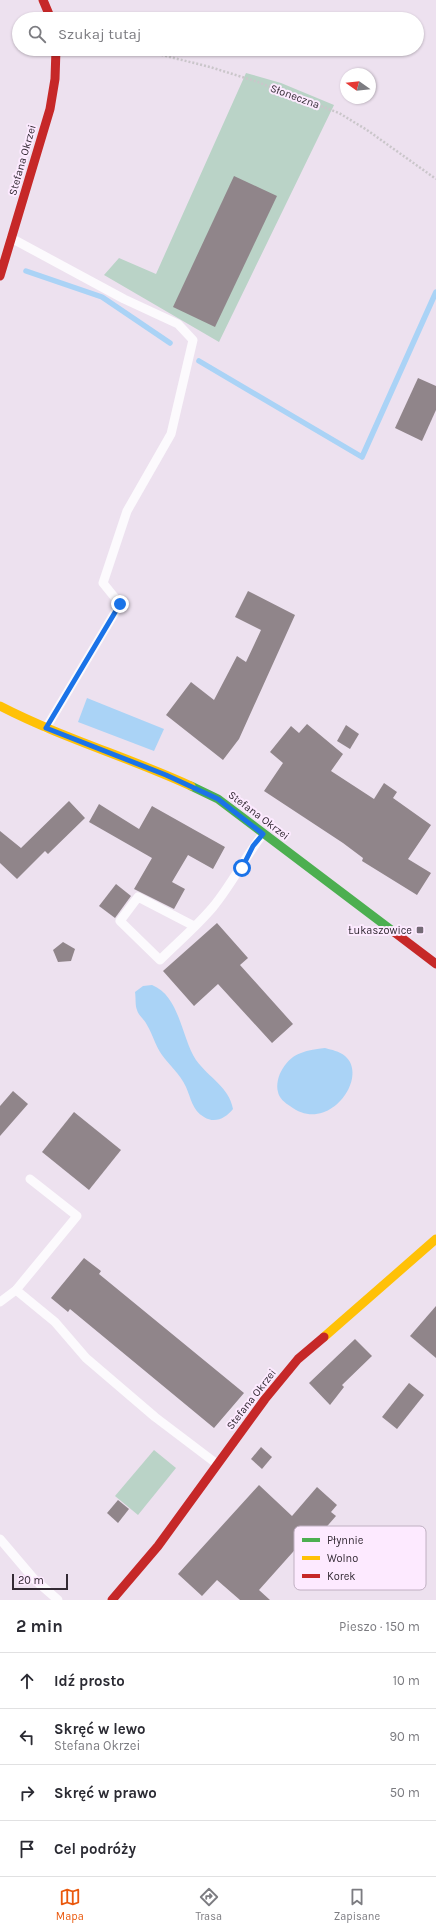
<!DOCTYPE html>
<html lang="pl">
<head>
<meta charset="utf-8">
<style>
	body { margin:0; font-family:Karla,sans-serif; background:#f2f2f3; color:#2b2b33 }
	.compass { position:absolute; left:340px; top:68px; width:36px; height:36px; border-radius:50%; background:#fff; box-shadow:0 1px 3px #0004; rotate:285deg }
	.scale { position:absolute; left:12px; bottom:10px; width:56px; box-sizing:border-box; padding-left:4px; border:2px solid #332a34; border-top:0; font-size:11px; line-height:14px; white-space:nowrap; color:#332a34; -webkit-text-stroke:3px #fdeaff; paint-order:stroke }
	.stop { position:absolute; width:12px; height:12px; margin:-9px; border:3px solid #1a73e8; border-radius:50%; background:#fff }
	.stop.end { background:#1a73e8; border-color:#fff; box-shadow:0 1px 4px #0008 }
	.list { margin:0; padding:0; list-style:none }
	h2 { display:flex; justify-content:space-between; align-items:center; height:52px; margin:0; padding:0 16px; font-size:17px }
	h2 small { font-size:13px; font-weight:400; color:#7c7c81 }
	.list li { display:grid; grid-template-columns:26px 1fr auto; gap:12px; align-items:center; box-sizing:border-box; height:56px; padding:0 16px; border-top:1px solid #e1e1e2 }
	.list b { display:block; font-size:15px; white-space:nowrap }
	.list p { margin:0; font-size:13px; white-space:nowrap; color:#7c7c81 }
	.list em { font-size:13px; font-style:normal; color:#7c7c81 }
	.icon { flex:none; width:22px; height:22px; fill:none; stroke:currentColor; stroke-width:2; stroke-linecap:round; stroke-linejoin:round }
	.map { position:relative; flex:none; width:436px; height:1600px; overflow:hidden }
	.search { position:absolute; background:#fff; box-shadow:0 1px 3px #0004; left:12px; right:12px; top:12px; height:44px; display:flex; align-items:center; gap:10px; box-sizing:border-box; padding:0 14px; border-radius:22px; color:#7c7c81; font-size:15px }
	.sheet { height:276px; background:#fff }
	nav { display:flex; justify-content:space-around; align-items:center; box-sizing:border-box; height:56px; border-top:1px solid #e1e1e2; background:#fff; font-size:11px; color:#7c7c81 }
	nav a { display:grid; justify-items:center; gap:2px }
	nav .on { color:#ea580c }
	.map>svg:first-child { display:block }
	.green { fill:#bad3c7 }
	.water { fill:#aad3f6 }
	.lines { fill:none; stroke-linecap:round; stroke-linejoin:round }
	.stream { stroke:#aad3f6; stroke-width:5.5 }
	.building { fill:#90858a }
	.path { stroke:#cac6ca; stroke-width:2.5; stroke-dasharray:2 2; stroke-linecap:butt }
	.lane { stroke:#fcfafd; stroke-width:9 }
	.fast { stroke:#4caf50; stroke-width:9 }
	.slow { stroke:#ffc107; stroke-width:9 }
	.jam { stroke:#c62828; stroke-width:9 }
	.route { stroke:#1a73e8; stroke-width:5 }
	.poi-dot { fill:#746a75; stroke:#fdeaff; stroke-width:1.5 }
	.labels { text-anchor:middle; stroke-width:4; stroke-linejoin:round; paint-order:stroke }
	.street-label { font-size:11px; fill:#332a34; stroke:#fdeaff }
	.poi-label { font-size:11px; fill:#332a34; stroke:#fdeaff; text-anchor:end }
	.key { fill:#fdeaff; stroke:#c0b0c2; stroke-width:1 }
	.key-label { font-size:11px; fill:#332a34 }
</style>
</head>
<body>
<div class="map">
<svg width="436" height="1600" viewBox="0 0 436 1600">
	<rect width="100%" height="100%" fill="#ede1ef"/>
	<g class="green">
		<path d="M246 73 281 83 334 105 219 342 104 275 119 258 156 274Z"/>
		<path d="M154 1450 176 1468 138 1515 115 1496Z"/>
	</g>
	<g class="water">
		<path d="M87 698 164 729 154 751 78 722Z"/>
		<path d="M152 985C180 996 181 1037 196 1060 209 1078 229 1087 233 1109 226 1118 215 1124 204 1117 192 1110 191 1098 186 1087 180 1074 170 1066 162 1055 155 1045 153 1035 147 1025 145 1020 138 1015 137 1010 135 1005 136 998 135 992L143 986Z"/>
		<path d="M325 1048C332 1050 339 1051 345 1056 370 1077 328 1136 290 1106 285 1103 279 1098 278 1092 274 1077 287 1057 301 1053 308 1050 317 1049 325 1048Z"/>
	</g>
	<g class="lines">
		<g class="stream">
			<path d="M26 271 102 297 170 343"/>
			<path d="M199 361 362 457 436 292"/>
		</g>
	</g>
	<g class="building">
		<path d="M234 176 277 196 215 327 173 307Z"/>
		<path d="M418 378 436 386V410L422 441 395 428Z"/>
		<path d="M248 591 295 615 239 739 223 760 166 715 191 682 214 700 237 656 246 662 261 630 235 617Z"/>
		<path d="M307 724 343 754 331 771 374 799 384 783 397 792 393 798 431 825 408 859 431 873 417 895 362 861 363 858 343 843 264 791 283 763 270 752 291 726 299 733Z"/>
		<path d="M346 725 359 734 350 749 337 741Z"/>
		<path d="M69 801 85 818 48 854 45 851 17 879 0 863V831L21 848Z"/>
		<path d="M99 804 139 829 152 806 225 847 213 869 188 855 172 882 185 889 174 909 134 889 152 858 89 822Z"/>
		<path d="M116 884 131 896 115 918 99 906Z"/>
		<path d="M217 923 248 958 240 965 293 1024 272 1043 218 984 194 1006 163 971Z"/>
		<path d="M63 942 75 949 71 961 58 962 53 950Z"/>
		<path d="M13 1091 28 1104 0 1136V1106Z"/>
		<path d="M74 1112 121 1150 89 1190 42 1152Z"/>
		<path d="M84 1258 101 1271 99 1274 244 1393 214 1428 70 1309 68 1312 51 1298Z"/>
		<path d="M436 1306V1358L410 1336Z"/>
		<path d="M355 1339 372 1356 342 1385 344 1387 330 1405 309 1383Z"/>
		<path d="M409 1383 424 1395 397 1429 382 1417Z"/>
		<path d="M261 1447 272 1457 262 1469 251 1459Z"/>
		<path d="M259 1485 292 1516 317 1487 337 1505 331 1512 336 1516 315 1540 309 1534 259 1590 270 1600H240L217 1580 202 1596 178 1574Z"/>
		<path d="M118 1500 129 1509 118 1523 107 1513Z"/>
	</g>
	<g class="lines">
		<path class="path" d="M138 49 210 67 255 81 339 113 367 130 436 179"/>
		<g class="lane">
			<path d="M11 238 124 299 178 324 193 340 171 434 127 511 103 583 120 604 46 728"/>
			<path d="M194 926 138 897 120 921 160 960C177 943 197 926 213 907 232 884 245 857 263 834"/>
			<path d="M16 1290 55 1322 86 1358 155 1417 217 1464"/>
			<path d="M0 1302 16 1290 77 1216 30 1179"/>
			<path d="M0 1539 34 1579 58 1600"/>
		</g>
		<path class="fast" d="M191 786 218 799 394 932"/>
		<g class="slow">
			<path d="M0 706C62 738 128 757 191 786"/>
			<path d="M324 1337 436 1239"/>
		</g>
		<g class="jam">
			<path d="M43 0 51 19"/>
			<path d="M0 276 50 109 55 79 56 49"/>
			<path d="M394 932 436 964"/>
			<path d="M112 1600 158 1546 265 1399 298 1359 324 1337"/>
		</g>
	</g>
	<g class="lines">
		<path class="route" d="M120 604 46 728 166 775 218 799 263 834 253 846 242 868"/>
	</g>
	<rect class="poi-dot" x="416" y="926" width="8" height="8" rx="2"/>
	<g class="labels">
		<g class="street-label">
			<text transform="translate(295 96) rotate(20)" y="4">Słoneczna</text>
			<text transform="translate(22 160) rotate(-74)" y="4">Stefana Okrzei</text>
			<text transform="translate(259 815) rotate(37)" y="4">Stefana Okrzei</text>
			<text transform="translate(251 1399) rotate(-52)" y="4">Stefana Okrzei</text>
		</g>
		<g class="poi-label">
			<text x="412" y="934">Łukaszowice</text>
		</g>
	</g>
	<rect x="294" y="1526" width="132" height="64" rx="6" class="key"/>
	<rect x="302" y="1538" width="18" height="4" fill="#4caf50"/>
	<rect x="302" y="1556" width="18" height="4" fill="#ffc107"/>
	<rect x="302" y="1574" width="18" height="4" fill="#c62828"/>
	<g class="key-label">
		<text x="327" y="1544">Płynnie</text>
		<text x="327" y="1562">Wolno</text>
		<text x="327" y="1580">Korek</text>
	</g>
</svg>
<svg class="compass" viewBox="-18 -18 36 36"><path d="M0-13l5 13h-10z" fill="#e53935"/><path d="M0 13l5-13h-10z" fill="#7c7c81"/></svg>
<div class="scale">20 m</div>
<div class="stop" style="left:242px;top:868px"></div>
<div class="stop end" style="left:120px;top:604px"></div>
<div class="search"><svg class="icon" aria-label="search" viewBox="0 0 24 24"><circle cx="10" cy="10" r="6"/><path d="M15 15l6 6"/></svg>Szukaj tutaj</div>
</div>
<section class="sheet">
<h2>2 min<small>Pieszo · 150 m</small></h2>
<ul class="list">
<li><svg class="icon" aria-label="ahead" viewBox="0 0 24 24"><path d="M12 20V5M6 11l6-6 6 6"/></svg><div><b>Idź prosto</b></div><em>10 m</em></li>
<li><svg class="icon" aria-label="left" viewBox="0 0 24 24"><path d="M17 20v-9H6M10 6l-5 5 5 5"/></svg><div><b>Skręć w lewo</b><p>Stefana Okrzei</p></div><em>90 m</em></li>
<li><svg class="icon" aria-label="right" viewBox="0 0 24 24"><path d="M7 20v-9h11M14 6l5 5-5 5"/></svg><div><b>Skręć w prawo</b></div><em>50 m</em></li>
<li><svg class="icon" aria-label="arrive" viewBox="0 0 24 24"><path d="M6 21V4h12l-3 4 3 4H6"/></svg><div><b>Cel podróży</b></div></li>
</ul>
</section>
<nav>
<a class="on"><svg class="icon" aria-label="map" viewBox="0 0 24 24"><path d="M3 6l6-2 6 2 6-2v14l-6 2-6-2-6 2zM9 4v14M15 6v14"/></svg>Mapa</a>
<a><svg class="icon" aria-label="directions" viewBox="0 0 24 24"><path d="M12 3l9 9-9 9-9-9zM9 14v-3h6M13 9l2 2-2 2"/></svg>Trasa</a>
<a><svg class="icon" aria-label="saved" viewBox="0 0 24 24"><path d="M7 4h10v16l-5-4-5 4z"/></svg>Zapisane</a>
</nav>
</body>
</html>
